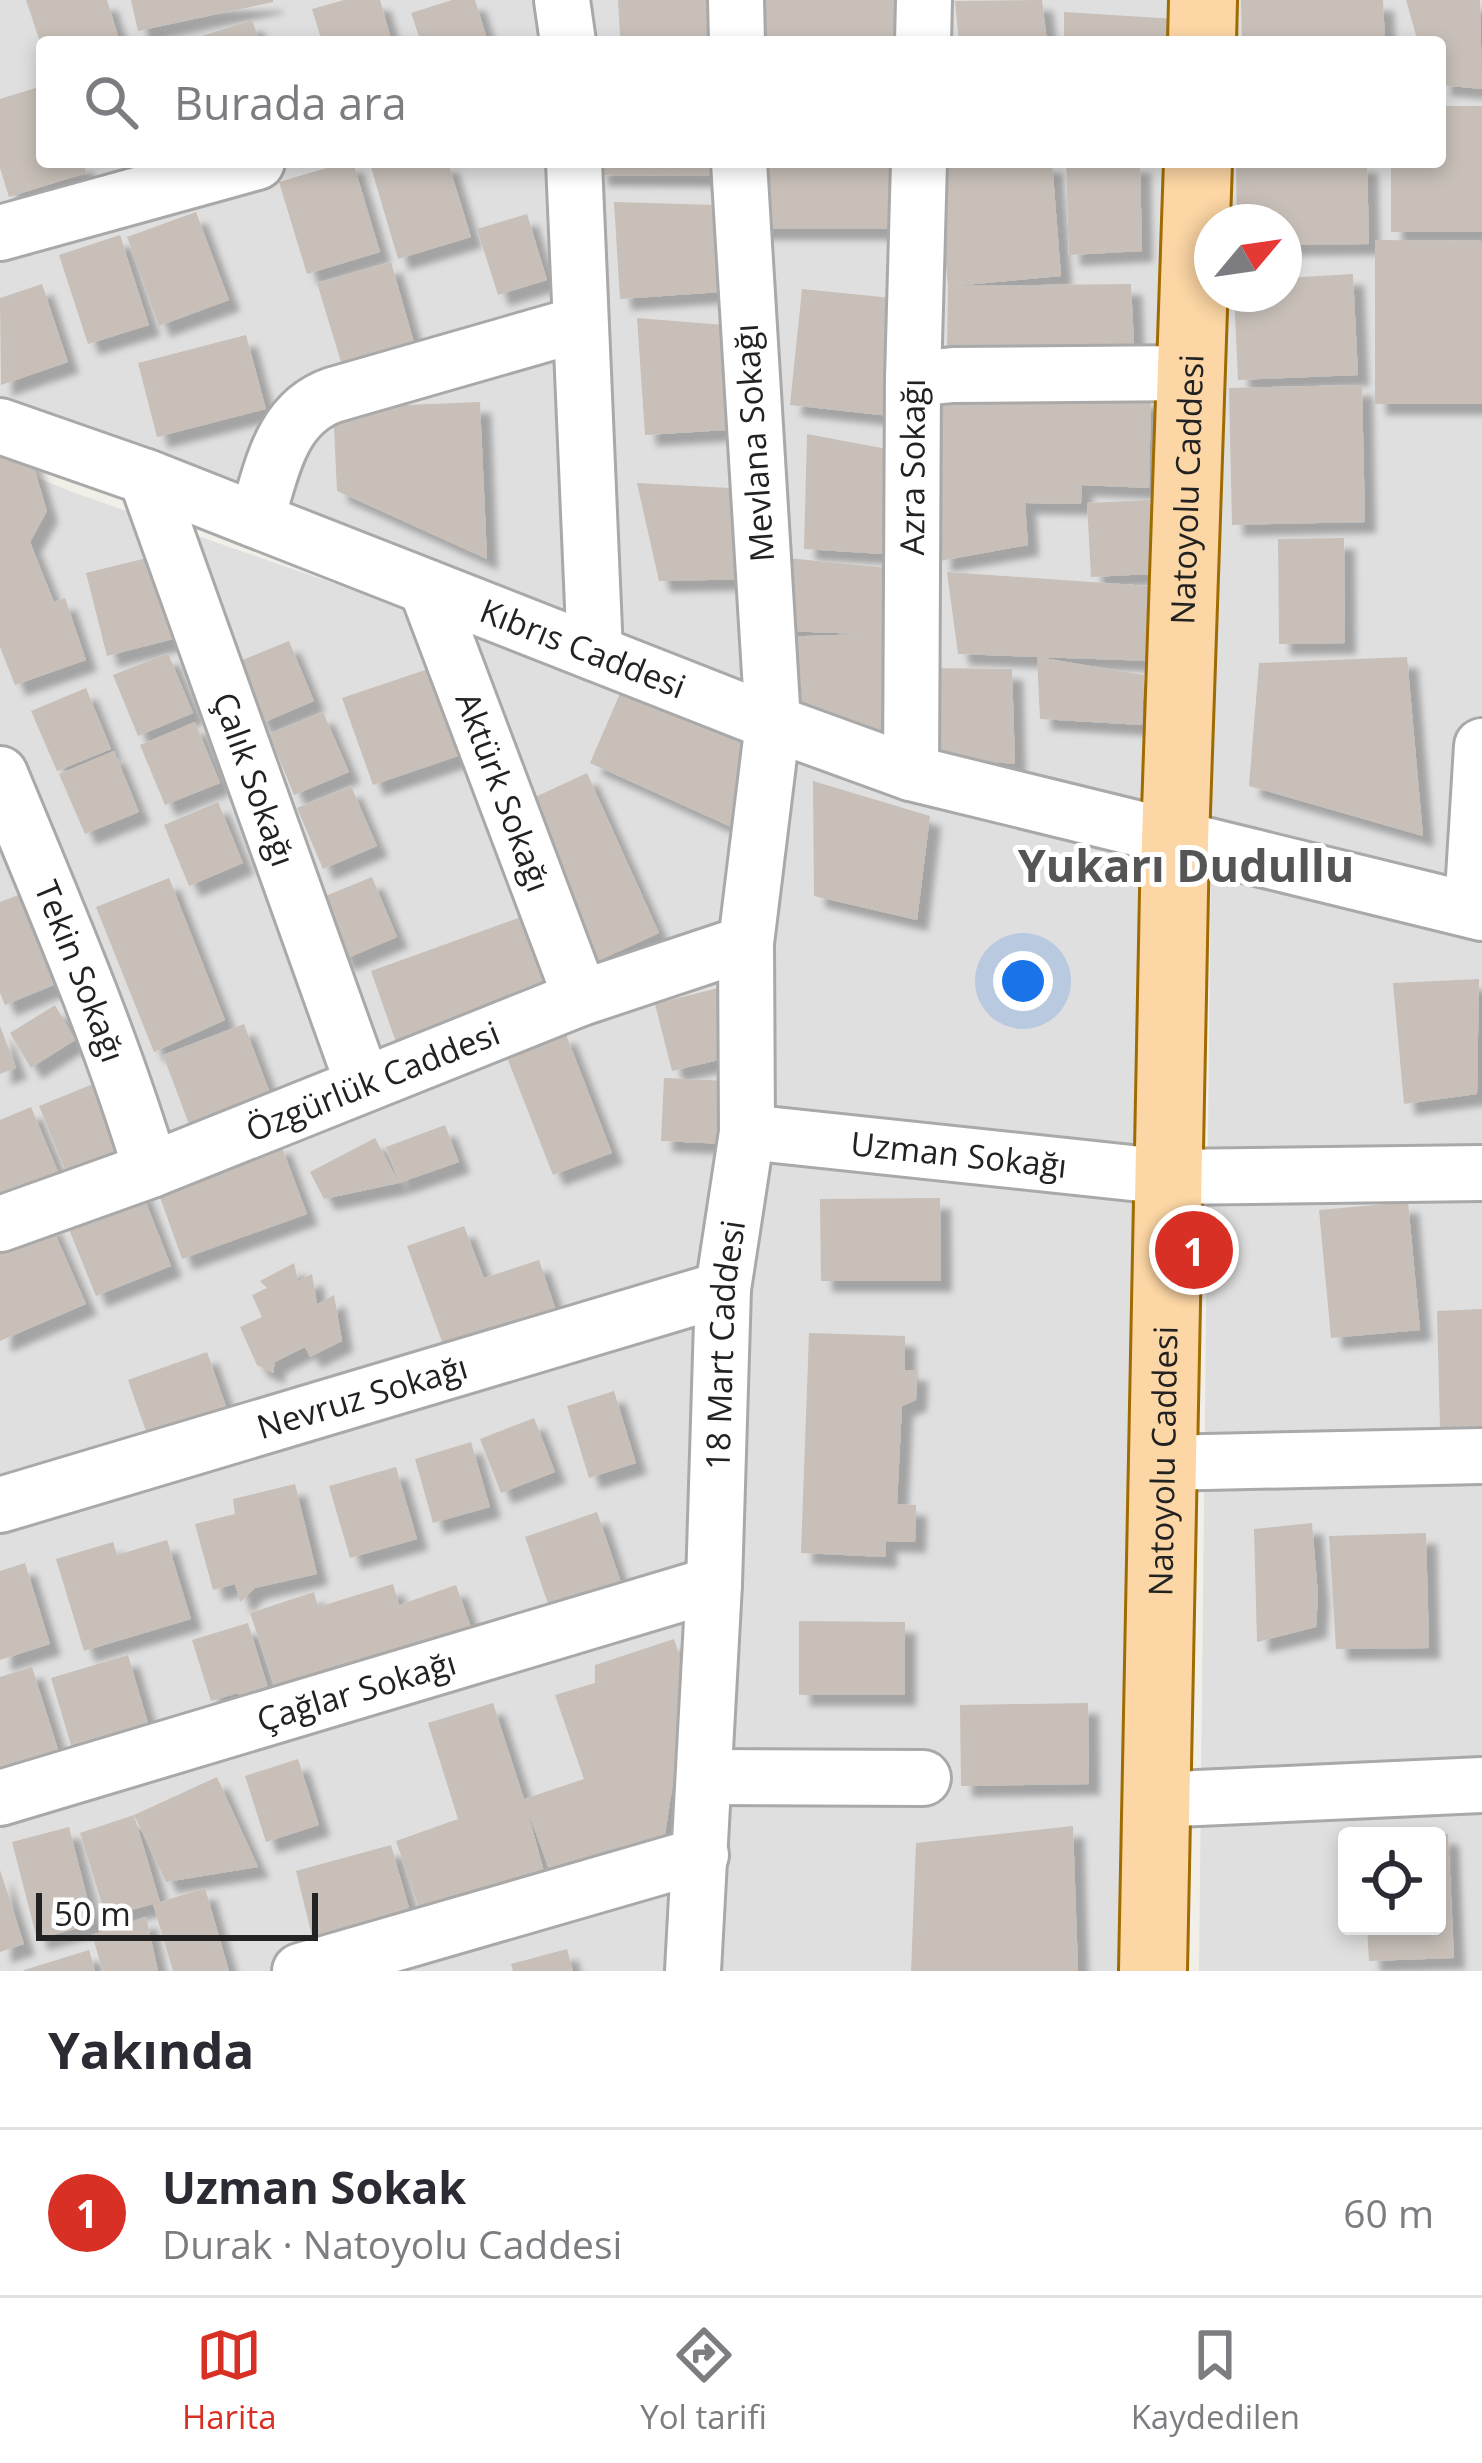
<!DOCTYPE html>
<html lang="tr">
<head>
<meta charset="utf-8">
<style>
	body { margin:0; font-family:"Open Sans",sans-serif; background:#f2f2f3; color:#2b2b33 }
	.controls { position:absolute; right:36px; bottom:36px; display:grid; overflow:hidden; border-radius:12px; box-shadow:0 6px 18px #0003 }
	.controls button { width:108px; height:108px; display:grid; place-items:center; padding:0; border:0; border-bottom:3px solid #e1e1e2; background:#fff; color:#2b2b33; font:60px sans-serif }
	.compass { position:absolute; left:1194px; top:204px; width:108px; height:108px; border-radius:50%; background:#fff; box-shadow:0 6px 18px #0003; rotate:61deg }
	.scale { position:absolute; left:36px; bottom:30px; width:282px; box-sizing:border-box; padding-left:12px; border:6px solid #222; border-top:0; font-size:33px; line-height:42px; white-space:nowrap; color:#222; -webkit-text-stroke:9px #fff; paint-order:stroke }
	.you { position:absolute; left:1023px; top:981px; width:42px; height:42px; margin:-30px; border:9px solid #fff; border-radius:50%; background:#1a73e8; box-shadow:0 0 0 18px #1a73e833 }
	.badge { display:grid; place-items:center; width:78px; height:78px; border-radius:50%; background:#d93025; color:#fff; font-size:39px; font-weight:700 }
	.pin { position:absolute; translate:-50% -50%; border:6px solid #fff; box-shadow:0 3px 12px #0006 }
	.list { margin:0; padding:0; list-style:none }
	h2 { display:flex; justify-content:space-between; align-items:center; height:156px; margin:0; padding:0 48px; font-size:51px }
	h2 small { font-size:39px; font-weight:400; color:#7c7c81 }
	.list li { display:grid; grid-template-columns:78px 1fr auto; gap:36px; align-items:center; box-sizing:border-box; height:168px; padding:0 48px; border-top:3px solid #e1e1e2 }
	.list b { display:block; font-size:45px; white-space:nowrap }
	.list p { margin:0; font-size:39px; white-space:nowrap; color:#7c7c81 }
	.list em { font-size:39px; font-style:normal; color:#7c7c81 }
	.icon { flex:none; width:66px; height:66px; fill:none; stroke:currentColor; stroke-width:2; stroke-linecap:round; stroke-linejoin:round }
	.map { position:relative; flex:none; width:1482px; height:1971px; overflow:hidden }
	.search { position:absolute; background:#fff; box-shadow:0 6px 18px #0003; left:36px; right:36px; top:36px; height:132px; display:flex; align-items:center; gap:30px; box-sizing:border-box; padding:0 42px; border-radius:12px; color:#7c7c81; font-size:45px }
	.sheet { height:324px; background:#fff }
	nav { display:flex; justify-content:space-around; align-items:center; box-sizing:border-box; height:168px; border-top:3px solid #e1e1e2; background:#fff; font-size:33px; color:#7c7c81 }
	nav a { display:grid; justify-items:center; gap:6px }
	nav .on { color:#d93025 }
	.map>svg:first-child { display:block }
	.residential { fill:#e0dfdf; fill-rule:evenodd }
	.building { fill:#c7bfb8; filter:url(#shadow) }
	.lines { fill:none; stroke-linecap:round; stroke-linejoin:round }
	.minor-casing { stroke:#a9a9a9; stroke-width:60 }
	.major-casing { stroke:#a06b00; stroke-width:72 }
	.minor { stroke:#fff; stroke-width:54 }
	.major { stroke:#fcd6a4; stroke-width:66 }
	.labels { text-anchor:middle; stroke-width:10; stroke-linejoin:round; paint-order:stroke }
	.street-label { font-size:33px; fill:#222; stroke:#fff }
	.district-label { font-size:45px; font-weight:bold; fill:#555; stroke:#fff }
</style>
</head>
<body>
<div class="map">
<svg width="1482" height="1971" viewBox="0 0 1482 1971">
	<defs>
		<filter id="shadow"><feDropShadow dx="11" dy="11" stdDeviation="3" flood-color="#0004"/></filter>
	</defs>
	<rect width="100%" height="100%" fill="#f2efe9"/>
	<g class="residential">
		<path d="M0 0H1187L1185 42H42V162H1180L1154 818 794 709 0 406Z"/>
		<path d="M1220 0H1482V1971H1199L1217 294H1284V222H1218V162H1440V42H1219ZM1347 1836H1437V1926H1347Z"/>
		<path d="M0 462 72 492 1153 869 1131 1971H0Z"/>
	</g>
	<g class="building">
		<path d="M26 0H107L119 39 40 42Z"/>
		<path d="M131 0H273V2L138 31Z"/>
		<path d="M344 0H380L392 42H322L312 9Z"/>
		<path d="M452 0H475L488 42H421L411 13Z"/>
		<path d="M618 0H709L713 42 620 36Z"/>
		<path d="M747 0H905L907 42H747Z"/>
		<path d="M1042 0 1047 42H959L955 1Z"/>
		<path d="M1241 0H1383L1385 42H1242Z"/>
		<path d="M1406 0H1480L1482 89 1440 85V42H1418Z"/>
		<path d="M1064 12 1176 19 1174 42H1064Z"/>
		<path d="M252 20 260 42H187L186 41Z"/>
		<path d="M42 86V162H83L86 173 9 197 0 168V99Z"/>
		<path d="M1440 106H1482V232H1391V162H1440Z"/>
		<path d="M347 162H353L380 252 307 274 279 182Z"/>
		<path d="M389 162H448L471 237 398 259 371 167Z"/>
		<path d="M597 162H732V176L597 175Z"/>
		<rect x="746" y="162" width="161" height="67"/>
		<path d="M936 162H1052L1061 276 953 286 1131 284 1134 345 947 353 948 286Z"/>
		<path d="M1066 162H1140L1142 251 1069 255Z"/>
		<path d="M1236 162H1367L1369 244 1284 245V222H1237Z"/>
		<path d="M614 202 715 205 720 292 620 299Z"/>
		<path d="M196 212 229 300 159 326 127 237Z"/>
		<path d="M527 214 547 280 498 295 477 229Z"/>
		<path d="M120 235 149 325 88 344 59 255Z"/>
		<path d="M1375 240 1482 241V404H1375Z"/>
		<path d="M391 262 417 353 345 375 317 283Z"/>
		<path d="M1353 274 1358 375 1238 380 1234 294H1284V278Z"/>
		<path d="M42 284 68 362 1 385 0 298Z"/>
		<path d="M802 289 902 299 890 416 790 405Z"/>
		<path d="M637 318 737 326 743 429 645 435Z"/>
		<path d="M246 335 266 409 157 437 138 363Z"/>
		<path d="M1362 385 1365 522 1232 525 1229 388Z"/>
		<path d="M936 393 1151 397 1149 488 1082 485 1081 504 1025 503 1028 545 940 561Z"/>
		<path d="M480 402 487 559 337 491 333 408Z"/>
		<path d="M807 434 898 451 899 555 804 549Z"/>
		<path d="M0 445 30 455 47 511 30 542 54 602 65 598 86 660 15 685 0 647Z"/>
		<path d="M637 483 749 489 759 579 659 581Z"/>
		<path d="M1167 499 1171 573 1091 577 1087 503Z"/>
		<path d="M1344 538 1345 643 1279 644 1278 539Z"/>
		<path d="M155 556 177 638 107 656 86 573Z"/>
		<path d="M777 557 899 569 880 731 780 709 775 637 866 634 782 631Z"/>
		<path d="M947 572 1177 588 1181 662 1037 657 1144 675 1142 725 1040 719 1037 657 958 654Z"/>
		<path d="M289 641 314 701 260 724 235 663Z"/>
		<path d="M168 653 193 713 138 736 113 675Z"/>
		<path d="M1407 657 1423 836 1249 786 1259 663Z"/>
		<path d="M434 667 464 754 373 785 342 698Z"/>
		<path d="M927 668 1012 669 1015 764 929 756Z"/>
		<path d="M625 682 756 742 740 831 590 763Z"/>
		<path d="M86 688 111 749 57 771 31 711Z"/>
		<path d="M323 712 349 772 294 795 269 734Z"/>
		<path d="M195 722 220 783 165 805 140 745Z"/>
		<path d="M114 751 139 812 85 834 59 774Z"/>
		<path d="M587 773 659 933 591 964 518 805Z"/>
		<path d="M813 781 930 816 917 920 814 896Z"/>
		<path d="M351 786 377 846 323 869 297 808Z"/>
		<path d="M218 802 243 863 189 886 164 825Z"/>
		<path d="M372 877 397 937 343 960 318 899Z"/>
		<path d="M169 878 225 1020 154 1052 96 907Z"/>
		<path d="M29 891 66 980 5 1005 0 993V902Z"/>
		<path d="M521 917 547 991 397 1045 371 971Z"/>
		<path d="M1479 979 1477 1094 1404 1104 1393 983Z"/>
		<path d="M718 988 732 1045 727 1058 672 1071 655 1004Z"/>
		<path d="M55 1005 75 1040 31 1068 10 1033Z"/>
		<path d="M244 1024 276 1109 195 1140 163 1055Z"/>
		<path d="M0 1026 16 1068 0 1074Z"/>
		<path d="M565 1032 612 1153 553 1175 506 1055Z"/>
		<path d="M664 1078 728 1081 726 1144 661 1141Z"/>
		<path d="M98 1082 132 1157 71 1184 39 1106Z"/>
		<path d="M31 1107 62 1181 0 1206V1120Z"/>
		<path d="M445 1125 459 1162 399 1183 324 1199 310 1172 375 1138 399 1183 386 1147Z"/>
		<path d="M280 1142 307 1214 182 1259 156 1186Z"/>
		<path d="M140 1187 171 1266 96 1296 64 1217Z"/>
		<path d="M940 1198 941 1281H821L820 1199Z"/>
		<path d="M1408 1202 1420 1330 1331 1338 1319 1210Z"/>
		<path d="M50 1222 86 1304 0 1341V1244Z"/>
		<path d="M464 1226 484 1278 539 1260 561 1325 448 1358 407 1246Z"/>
		<path d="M294 1263 298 1281 312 1274 317 1304 334 1295 342 1341 310 1357 305 1347 275 1362 273 1373 257 1365 240 1327 262 1317 252 1295 267 1288 260 1281Z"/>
		<path d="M1482 1309V1428L1440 1429 1437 1311Z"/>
		<path d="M809 1333 905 1336V1370H917L916 1400 902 1406 897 1504 916 1505 915 1542 886 1541V1557L801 1553Z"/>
		<path d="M207 1352 234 1429 155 1457 128 1380Z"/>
		<path d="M614 1391 636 1463 589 1478 567 1406Z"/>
		<path d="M534 1418 555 1472 501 1493 480 1439Z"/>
		<path d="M471 1442 490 1507 433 1523 415 1459Z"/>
		<path d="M396 1467 417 1539 350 1558 329 1486Z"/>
		<path d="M295 1484 317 1574 255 1588 240 1602 235 1584 213 1590 195 1524 235 1514 233 1499Z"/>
		<path d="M597 1512 627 1600 555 1624 525 1537Z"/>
		<path d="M1312 1523 1318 1595 1316 1627 1257 1642 1254 1529Z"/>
		<path d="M1426 1533 1429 1648 1336 1649 1329 1536Z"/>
		<path d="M167 1540 191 1619 84 1651 56 1559 113 1542 117 1555Z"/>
		<path d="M25 1563 50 1644 0 1660V1571Z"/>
		<path d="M393 1584 399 1605 456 1585 477 1644 420 1664 409 1631 415 1655 281 1705 250 1613 314 1592 318 1607Z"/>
		<path d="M799 1621 905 1622V1695H799Z"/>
		<path d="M248 1623 272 1700 243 1709 238 1693 211 1701 192 1640Z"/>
		<path d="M674 1639 705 1737 679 1745 663 1847 554 1882 527 1809 549 1890 427 1932 396 1841 458 1819 428 1723 493 1703 524 1799 584 1779 555 1695 595 1683V1665Z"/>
		<path d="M128 1655 153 1740 76 1762 51 1678Z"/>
		<path d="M32 1667 63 1765 0 1784V1677Z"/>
		<path d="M1088 1703 1089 1784 961 1786 960 1705Z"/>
		<path d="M298 1759 319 1825 266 1842 245 1776Z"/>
		<path d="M217 1777 258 1867 166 1882 134 1815Z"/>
		<path d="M134 1815 160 1902 205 1888 229 1971H173L153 1904 106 1917 80 1833Z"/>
		<path d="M1073 1826 1078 1971H911L916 1843Z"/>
		<path d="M69 1827 94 1924 37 1939 12 1842Z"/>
		<path d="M1437 1834H1448L1454 1958 1369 1961 1367 1926H1437Z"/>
		<path d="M391 1845 413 1922 316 1952 296 1871Z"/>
		<path d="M0 1870 24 1944 0 1952Z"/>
		<path d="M146 1917 158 1971H103L92 1935Z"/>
		<path d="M567 1949 573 1971H513L511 1964Z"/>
		<path d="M89 1950 95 1971H24V1970Z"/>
	</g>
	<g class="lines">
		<g class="minor-casing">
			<g id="minor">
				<path d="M562 0 568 42"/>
				<path d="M736 0 737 42"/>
				<path d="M923 42 924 0"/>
				<path d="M574 162 595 653"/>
				<path d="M0 233 257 162"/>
				<path d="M913 379 953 375 1193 373"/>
				<path id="s1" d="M0 426 146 477 773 723 911 773 1482 913"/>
				<path id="s2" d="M146 477 363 1084"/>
				<path d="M256 520C272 472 279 414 333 395L580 324"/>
				<path id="s3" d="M426 587 581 998"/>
				<path id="s4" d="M911 773 913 379 919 162"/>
				<path id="s5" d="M0 774C54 905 110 1034 151 1170"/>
				<path d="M1472 910 1482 746"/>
				<path id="s6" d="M747 1132 1169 1177 1482 1173"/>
				<path id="s7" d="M0 1224 151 1170 581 998 746 943"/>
				<path d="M1161 1463 1482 1456"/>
				<path id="s8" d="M0 1505 723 1289"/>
				<path d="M705 1777 923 1778"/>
				<path id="s9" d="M0 1798 714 1584"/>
				<path d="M1154 1800 1482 1785"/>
				<path d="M300 1971 701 1855"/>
				<path id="s10" d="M693 1971 714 1584 723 1289 747 1132 746 943 773 723 739 162"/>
			</g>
		</g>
		<g class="major-casing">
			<g id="major">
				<path d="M1202 42 1203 0"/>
				<path id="s11" d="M1153 1971 1175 841 1198 162"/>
			</g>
		</g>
		<use href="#minor" class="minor"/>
		<use href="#major" class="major"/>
	</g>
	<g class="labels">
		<g class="street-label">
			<text transform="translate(754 443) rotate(-94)" y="12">Mevlana Sokağı</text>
			<text dy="12" stroke="none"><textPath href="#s4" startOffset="306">Azra Sokağı</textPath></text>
			<text dy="12" stroke="none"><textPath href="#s11" startOffset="1482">Natoyolu Caddesi</textPath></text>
			<text dy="12" stroke="none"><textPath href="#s1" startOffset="624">Kıbrıs Caddesi</textPath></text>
			<text dy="12" stroke="none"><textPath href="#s2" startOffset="321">Çalık Sokağı</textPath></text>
			<text dy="12" stroke="none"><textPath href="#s3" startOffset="219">Aktürk Sokağı</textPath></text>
			<text dy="12" stroke="none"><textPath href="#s5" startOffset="213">Tekin Sokağı</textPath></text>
			<text dy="12" stroke="none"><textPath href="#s7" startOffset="399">Özgürlük Caddesi</textPath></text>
			<text dy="12" stroke="none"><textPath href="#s6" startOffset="213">Uzman Sokağı</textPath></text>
			<text dy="12" stroke="none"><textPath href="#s10" startOffset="627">18 Mart Caddesi</textPath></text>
			<text dy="12" stroke="none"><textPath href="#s8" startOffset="378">Nevruz Sokağı</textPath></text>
			<text dy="12" stroke="none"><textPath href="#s11" startOffset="510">Natoyolu Caddesi</textPath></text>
			<text dy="12" stroke="none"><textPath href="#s9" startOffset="372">Çağlar Sokağı</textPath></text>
		</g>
		<g class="district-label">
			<text x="1186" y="882">Yukarı Dudullu</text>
		</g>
	</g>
</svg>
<div class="controls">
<button><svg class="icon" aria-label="locate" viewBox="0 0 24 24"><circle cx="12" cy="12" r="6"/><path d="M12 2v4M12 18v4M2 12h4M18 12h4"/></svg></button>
</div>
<svg class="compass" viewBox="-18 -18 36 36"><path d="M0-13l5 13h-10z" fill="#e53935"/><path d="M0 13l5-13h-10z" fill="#7c7c81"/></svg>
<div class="scale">50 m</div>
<div class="you"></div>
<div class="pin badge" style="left:1194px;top:1250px">1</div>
<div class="search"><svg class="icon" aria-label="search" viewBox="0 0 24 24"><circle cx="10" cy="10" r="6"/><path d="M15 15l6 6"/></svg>Burada ara</div>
</div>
<section class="sheet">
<h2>Yakında<small></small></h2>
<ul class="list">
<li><span class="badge">1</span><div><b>Uzman Sokak</b><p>Durak · Natoyolu Caddesi</p></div><em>60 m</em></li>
</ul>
</section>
<nav>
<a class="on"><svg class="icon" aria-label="map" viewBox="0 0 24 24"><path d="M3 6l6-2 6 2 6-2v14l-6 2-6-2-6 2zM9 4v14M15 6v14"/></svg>Harita</a>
<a><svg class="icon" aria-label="directions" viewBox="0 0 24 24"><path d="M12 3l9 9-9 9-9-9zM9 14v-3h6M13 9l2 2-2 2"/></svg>Yol tarifi</a>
<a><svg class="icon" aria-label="saved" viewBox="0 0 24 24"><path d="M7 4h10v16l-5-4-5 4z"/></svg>Kaydedilen</a>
</nav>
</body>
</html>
